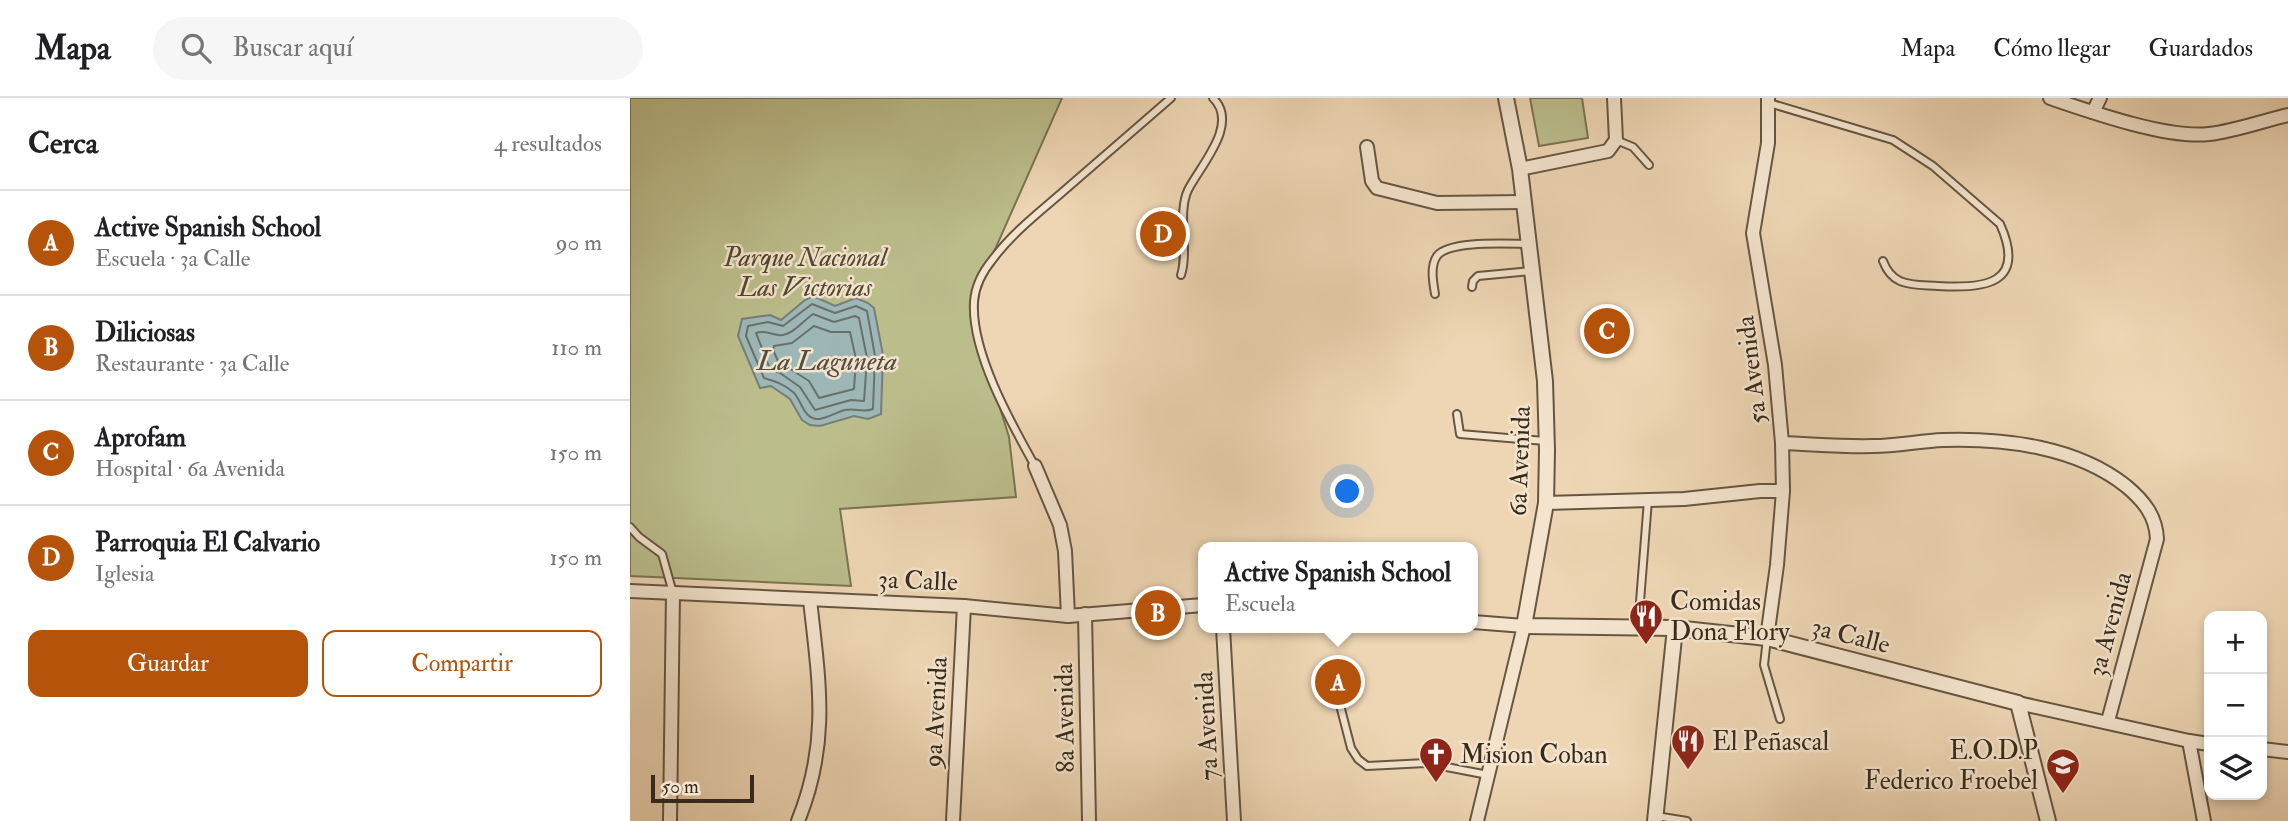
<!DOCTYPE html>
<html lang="es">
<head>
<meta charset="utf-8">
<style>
	body { margin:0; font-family:"IM FELL Double Pica",serif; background:#f6f6f6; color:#202124 }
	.controls { position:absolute; right:21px; bottom:21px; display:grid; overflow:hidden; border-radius:14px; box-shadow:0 4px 10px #0003 }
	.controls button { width:63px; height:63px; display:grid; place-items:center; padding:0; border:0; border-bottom:2px solid #e0e0e0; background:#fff; color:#202124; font:35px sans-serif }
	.scale { position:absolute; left:21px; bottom:18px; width:103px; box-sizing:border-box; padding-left:7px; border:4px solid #382b1b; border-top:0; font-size:19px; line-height:24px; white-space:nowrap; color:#382b1b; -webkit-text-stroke:5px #f4e4ce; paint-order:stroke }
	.you { position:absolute; left:718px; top:394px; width:24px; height:24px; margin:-18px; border:5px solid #fff; border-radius:50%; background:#1a73e8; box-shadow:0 0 0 10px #1a73e833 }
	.badge { display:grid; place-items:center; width:46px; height:46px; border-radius:50%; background:#b45309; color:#fff; font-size:23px; font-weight:700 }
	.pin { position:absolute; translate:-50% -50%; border:4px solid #fff; box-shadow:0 2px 7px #0006 }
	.popup { position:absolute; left:568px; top:444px; width:280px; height:91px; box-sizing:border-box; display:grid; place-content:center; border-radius:14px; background:#fff; filter:drop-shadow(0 2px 5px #0005); font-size:23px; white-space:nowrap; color:#757577 }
	.popup b { font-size:26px; color:#202124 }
	.popup::after { content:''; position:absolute; left:50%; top:100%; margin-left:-14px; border:14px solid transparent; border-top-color:#fff }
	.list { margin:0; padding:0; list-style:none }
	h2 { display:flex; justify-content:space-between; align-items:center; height:91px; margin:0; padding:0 28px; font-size:30px }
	h2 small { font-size:23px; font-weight:400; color:#757577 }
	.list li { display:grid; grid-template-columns:46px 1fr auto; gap:21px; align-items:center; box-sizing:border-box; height:105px; padding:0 28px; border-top:2px solid #e0e0e0 }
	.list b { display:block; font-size:26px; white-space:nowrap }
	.list p { margin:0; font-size:23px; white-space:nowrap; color:#757577 }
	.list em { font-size:23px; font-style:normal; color:#757577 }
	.actions { display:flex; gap:14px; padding:21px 28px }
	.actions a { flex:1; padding:16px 0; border:2px solid #b45309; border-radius:14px; text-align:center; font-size:24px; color:#b45309 }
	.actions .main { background:#b45309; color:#fff }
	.icon { flex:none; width:38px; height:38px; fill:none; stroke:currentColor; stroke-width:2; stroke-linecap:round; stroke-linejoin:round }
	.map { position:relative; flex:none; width:1658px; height:723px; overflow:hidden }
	header { display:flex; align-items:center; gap:42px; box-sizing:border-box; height:98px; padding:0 35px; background:#fff; border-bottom:2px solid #e0e0e0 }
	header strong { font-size:33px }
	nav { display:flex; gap:38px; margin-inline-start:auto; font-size:24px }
	.search { width:490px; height:63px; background:#f6f6f6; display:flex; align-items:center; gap:18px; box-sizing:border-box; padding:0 24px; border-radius:38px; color:#757577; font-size:26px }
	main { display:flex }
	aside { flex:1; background:#fff }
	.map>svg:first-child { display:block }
	.green { fill:#bbbd8b; stroke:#7a7453; stroke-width:2 }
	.water { fill:#9db7b7; stroke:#757f79; stroke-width:2 }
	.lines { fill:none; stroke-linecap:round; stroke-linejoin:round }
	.shore { stroke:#6a7169; stroke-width:2 }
	.service-casing { stroke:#665641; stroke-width:10 }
	.minor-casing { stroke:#665641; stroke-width:16 }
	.tertiary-casing { stroke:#665641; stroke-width:18 }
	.service { stroke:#f4e4ce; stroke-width:6 }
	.minor { stroke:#f4e4ce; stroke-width:12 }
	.tertiary { stroke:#f4e4ce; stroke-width:14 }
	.labels { text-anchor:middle; stroke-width:5; stroke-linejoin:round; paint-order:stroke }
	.park-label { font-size:26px; font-style:italic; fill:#524831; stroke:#f4e4ce }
	.street-label { font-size:26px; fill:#382b1b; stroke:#f4e4ce }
	.poi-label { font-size:26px; fill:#382b1b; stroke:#f4e4ce; text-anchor:start }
	.water-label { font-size:28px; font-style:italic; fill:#514e42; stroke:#f4e4ce }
</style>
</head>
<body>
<header>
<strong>Mapa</strong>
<div class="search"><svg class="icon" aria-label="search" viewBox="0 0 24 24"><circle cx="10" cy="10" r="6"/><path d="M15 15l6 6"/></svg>Buscar aquí</div>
<nav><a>Mapa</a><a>Cómo llegar</a><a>Guardados</a></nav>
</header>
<main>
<aside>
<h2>Cerca<small>4 resultados</small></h2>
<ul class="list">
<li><span class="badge">A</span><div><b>Active Spanish School</b><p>Escuela · 3a Calle</p></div><em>90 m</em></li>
<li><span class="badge">B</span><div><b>Diliciosas</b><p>Restaurante · 3a Calle</p></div><em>110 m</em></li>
<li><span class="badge">C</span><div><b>Aprofam</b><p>Hospital · 6a Avenida</p></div><em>150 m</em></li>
<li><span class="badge">D</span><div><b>Parroquia El Calvario</b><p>Iglesia</p></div><em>150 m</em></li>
</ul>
<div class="actions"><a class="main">Guardar</a><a>Compartir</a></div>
</aside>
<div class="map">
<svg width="1658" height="723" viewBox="0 0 1658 723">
	<rect width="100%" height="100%" fill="#eed6b4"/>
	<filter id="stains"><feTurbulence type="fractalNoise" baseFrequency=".00286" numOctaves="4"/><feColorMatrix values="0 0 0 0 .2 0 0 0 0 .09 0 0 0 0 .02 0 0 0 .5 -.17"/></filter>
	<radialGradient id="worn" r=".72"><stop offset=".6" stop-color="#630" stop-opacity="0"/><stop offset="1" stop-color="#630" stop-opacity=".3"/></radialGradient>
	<g class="green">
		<path d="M0 0H432L348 190 347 236 379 339 386 399 210 411 221 488 0 478Z"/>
		<path d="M900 0H952L958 40 909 48Z"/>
	</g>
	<path class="water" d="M183 198 205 208 226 200 238 205 244 210 253 257 251 316 238 321 224 318 190 328 180 327 172 322 160 301 141 288 130 290 108 238 112 221 140 217 151 222 175 202Z"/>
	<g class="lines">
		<g class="shore">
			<path d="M182 206 205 215 226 208 237 213 245 258 243 311C233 315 225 310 215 312 207 314 197 320 189 321 173 322 172 302 163 294 154 286 144 283 134 280L116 238 118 228 138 224 153 228Z"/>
			<path d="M183 216 204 224 225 218 229 220 237 260 234 303 221 302 185 312 170 289 150 275 140 271 126 235C135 232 139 236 148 237 161 239 173 223 183 216Z"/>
			<path d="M184 228 201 234H220L226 261 224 291 189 300 179 283 148 263 143 252 144 248 162 245Z"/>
		</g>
		<g class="service-casing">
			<g id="service">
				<path d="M1139 5 1263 42 1303 68 1370 126C1397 186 1355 191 1308 188 1296 187 1281 188 1270 183 1261 179 1256 171 1253 163"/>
				<path d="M986 42 1003 49 1019 67"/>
				<path d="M551 177C559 153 547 115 558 92 570 68 610 26 583 0"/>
				<path d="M842 189 843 183 848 178 902 173"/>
				<path d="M805 196C803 184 800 168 807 158 819 142 879 146 899 146"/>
				<path d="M827 316 830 336 915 343"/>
				<path d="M405 368C381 325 341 254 344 204 345 189 353 173 363 161 383 134 411 113 436 91 471 61 506 30 541 0"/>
				<path d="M0 429 9 439 32 456 43 495"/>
				<path d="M1008 529 1018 402"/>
				<path d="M1137 540 1134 567 1150 621"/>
				<path d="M711 611 721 650 728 661 737 668 796 665 858 677"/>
				<path d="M1026 718 1057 723"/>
			</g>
		</g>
		<g class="minor-casing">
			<g id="minor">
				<path d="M1420 0C1461 14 1538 41 1579 36 1605 33 1632 23 1658 17"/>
				<path d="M1463 14 1470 0"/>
				<path d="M737 49 742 83 747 90 807 105 894 104"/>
				<path d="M890 71 978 53 986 42 984 0"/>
				<path d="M1152 345C1182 346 1213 349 1243 348 1267 348 1290 343 1313 342 1375 340 1447 349 1496 388 1514 403 1526 418 1527 441L1478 623"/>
				<path d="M405 368 430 427 435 453 438 518"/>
				<path d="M916 405 1054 401 1130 393H1153"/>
				<path d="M0 493 334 508 438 518 573 507"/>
				<path d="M455 516 459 723"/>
				<path d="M843 524 894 528 847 723"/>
				<path d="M593 530 604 723"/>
				<path d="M1137 540 1147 467 1153 393 1152 345 1145 267 1123 135 1138 45V0"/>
				<path d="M1388 605 1559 643 1579 646"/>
				<path d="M1559 643 1574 723"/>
				<path d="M1632 651 1658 654"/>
				<path d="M40 723 43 495"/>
				<path d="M168 723C200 644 189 584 180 502"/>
				<path d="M323 723 334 508"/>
			</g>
		</g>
		<g class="tertiary-casing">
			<g id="tertiary">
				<path d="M876 0 890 71 915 283 917 352 916 405 894 528 1045 530 1137 540 1388 605 1418 723"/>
				<path d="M1025 723 1045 530"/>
			</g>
		</g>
		<use href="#service" class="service"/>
		<use href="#minor" class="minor"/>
		<use href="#tertiary" class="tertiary"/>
	</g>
	<defs>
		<g id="restaurant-pin" transform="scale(1.75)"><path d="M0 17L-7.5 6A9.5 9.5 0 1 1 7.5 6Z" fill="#8f2418" stroke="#f4e4ce"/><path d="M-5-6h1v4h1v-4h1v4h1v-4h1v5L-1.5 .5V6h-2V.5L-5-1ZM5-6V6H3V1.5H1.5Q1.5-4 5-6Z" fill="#fff"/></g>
		<g id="church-pin" transform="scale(1.75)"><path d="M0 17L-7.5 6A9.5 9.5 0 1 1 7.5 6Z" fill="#8f2418" stroke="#f4e4ce"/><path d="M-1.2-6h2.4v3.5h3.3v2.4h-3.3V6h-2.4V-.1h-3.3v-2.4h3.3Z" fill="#fff"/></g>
		<g id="school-pin" transform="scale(1.75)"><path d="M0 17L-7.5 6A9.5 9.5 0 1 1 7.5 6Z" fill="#8f2418" stroke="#f4e4ce"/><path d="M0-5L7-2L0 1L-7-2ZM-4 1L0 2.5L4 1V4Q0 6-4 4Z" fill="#fff"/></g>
	</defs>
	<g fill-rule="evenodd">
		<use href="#restaurant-pin" x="1016" y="518"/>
		<use href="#restaurant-pin" x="1058" y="643"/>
		<use href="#church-pin" x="806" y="656"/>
		<use href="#school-pin" x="1433" y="667"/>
	</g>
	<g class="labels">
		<g class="park-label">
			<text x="175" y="168">Parque Nacional<tspan x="175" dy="30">Las Victorias</tspan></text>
		</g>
		<g class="street-label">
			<text transform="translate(1121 272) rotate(-97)" y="9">5a Avenida</text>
			<text transform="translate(889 363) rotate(-88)" y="9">6a Avenida</text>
			<text transform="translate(288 482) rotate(2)" y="9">3a Calle</text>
			<text transform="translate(1479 526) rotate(-75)" y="9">3a Avenida</text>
			<text transform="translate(1221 537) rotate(14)" y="9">3a Calle</text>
			<text transform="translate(305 614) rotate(-87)" y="9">9a Avenida</text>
			<text transform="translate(434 620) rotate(-91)" y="9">8a Avenida</text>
			<text transform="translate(576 628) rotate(-93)" y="9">7a Avenida</text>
		</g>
		<g class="poi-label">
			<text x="1040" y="512">Comidas<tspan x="1040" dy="30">Dona Flory</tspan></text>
			<text x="1082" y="652">El Peñascal</text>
			<text x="1408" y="661" text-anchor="end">E.O.D.P<tspan x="1408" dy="30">Federico Froebel</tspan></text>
			<text x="830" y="665">Mision Coban</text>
		</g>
		<g class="water-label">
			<text x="197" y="272">La Laguneta</text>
		</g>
	</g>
	<rect width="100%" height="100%" filter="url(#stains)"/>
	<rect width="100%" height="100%" fill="url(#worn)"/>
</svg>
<div class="controls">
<button>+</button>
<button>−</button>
<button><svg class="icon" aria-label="layers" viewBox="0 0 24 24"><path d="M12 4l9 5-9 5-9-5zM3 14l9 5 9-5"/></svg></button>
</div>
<div class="scale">50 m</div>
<div class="you"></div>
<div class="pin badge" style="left:708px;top:584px">A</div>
<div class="popup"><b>Active Spanish School</b>Escuela</div>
<div class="pin badge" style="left:528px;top:515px">B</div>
<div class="pin badge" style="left:977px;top:233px">C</div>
<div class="pin badge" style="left:533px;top:136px">D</div>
</div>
</main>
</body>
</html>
